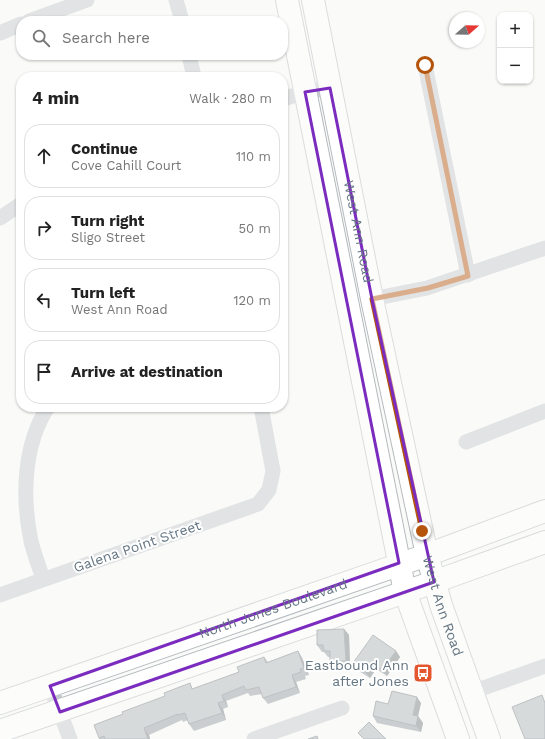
<!DOCTYPE html>
<html lang="en">
<head>
<meta charset="utf-8">
<style>
	body { margin:0; font-family:"Work Sans",sans-serif; background:#f2f2f2; color:#222 }
	.controls { position:absolute; right:12px; top:12px; display:grid; overflow:hidden; border-radius:8px; box-shadow:0 1px 3px #0004 }
	.controls button { width:36px; height:36px; display:grid; place-items:center; padding:0; border:0; border-bottom:1px solid #e0e0e0; background:#fff; color:#222; font:20px sans-serif }
	.compass { position:absolute; left:449px; top:12px; width:36px; height:36px; border-radius:50%; background:#fff; box-shadow:0 1px 3px #0004; rotate:70deg }
	.stop { position:absolute; width:12px; height:12px; margin:-9px; border:3px solid #b45309; border-radius:50%; background:#fff }
	.stop.end { background:#b45309; border-color:#fff; box-shadow:0 1px 4px #0008 }
	.list { margin:0; padding:0; list-style:none }
	h2 { display:flex; justify-content:space-between; align-items:center; height:52px; margin:0; padding:0 16px; font-size:17px }
	h2 small { font-size:13px; font-weight:400; color:#767676 }
	.list li { display:grid; grid-template-columns:26px 1fr auto; gap:12px; align-items:center; box-sizing:border-box; height:64px; margin:0 8px 8px; padding:0 8px; border:1px solid #e0e0e0; border-radius:16px }
	.list b { display:block; font-size:15px; white-space:nowrap }
	.list p { margin:0; font-size:13px; white-space:nowrap; color:#767676 }
	.list em { font-size:13px; font-style:normal; color:#767676 }
	.icon { flex:none; width:22px; height:22px; fill:none; stroke:currentColor; stroke-width:2; stroke-linecap:round; stroke-linejoin:round }
	.map { position:relative; flex:none; width:545px; height:739px; overflow:hidden }
	.search { position:absolute; background:#fff; box-shadow:0 1px 3px #0004; left:16px; top:16px; width:272px; height:44px; display:flex; align-items:center; gap:10px; box-sizing:border-box; padding:0 14px; border-radius:16px; color:#767676; font-size:15px }
	.panel { position:absolute; background:#fff; box-shadow:0 1px 3px #0004; left:16px; top:72px; width:272px; height:340px; border-radius:16px }
	.map>svg:first-child { display:block }
	.lines { fill:none; stroke-linecap:round; stroke-linejoin:round }
	.secondary-casing { stroke:#b3babf; stroke-width:24 }
	.primary-casing { stroke:#b5babe; stroke-width:24 }
	.street { stroke:#c3c8cc; stroke-width:15 }
	.secondary { stroke:#fff; stroke-width:22 }
	.primary { stroke:#fff; stroke-width:22 }
	.wall { fill:#929a9f }
	.shaded-wall { fill:#777d82 }
	.building { fill:#aab3b9; stroke:#777d82 }
	.route { stroke:#b45309; stroke-width:5 }
	.marked { fill:none; stroke:#7b2cbf; stroke-width:3; stroke-linejoin:round }
	.labels { text-anchor:middle; stroke-width:4; stroke-linejoin:round; paint-order:stroke }
	.street-label { font-size:14px; fill:#657683; stroke:#fff }
	.poi-label { font-size:14px; fill:#657683; stroke:#fff; text-anchor:end }
</style>
</head>
<body>
<div class="map">
<svg width="545" height="739" viewBox="0 0 545 739">
	<rect width="100%" height="100%" fill="#fafaf8"/>
	<g class="lines">
		<g class="secondary-casing">
			<g id="secondary">
				<path id="s1" d="M0 703 427 555 545 511"/>
				<path d="M0 731 434 582 545 542"/>
			</g>
		</g>
		<g class="primary-casing">
			<g id="primary">
				<path d="M287 0 405 592 458 739"/>
				<path id="s2" d="M313 0 372 299 427 555 441 605 489 739"/>
			</g>
		</g>
		<g class="street">
			<path d="M176 0 182 21"/>
			<path d="M29 21 87 0"/>
			<path d="M0 33 21 24"/>
			<path d="M189 55 194 77"/>
			<path d="M425 65 468 275"/>
			<path d="M283 99 305 92 330 88"/>
			<path d="M0 218 21 204"/>
			<path d="M372 299 427 288 545 248"/>
			<path d="M466 442 545 411"/>
			<path d="M43 579C39 566 34 554 31 541 22 498 23 445 48 407"/>
			<path d="M0 595 258 504 269 490 273 471 261 407"/>
			<path d="M50 686 70 739"/>
			<path d="M472 692 545 666"/>
			<path d="M254 739 342 708"/>
		</g>
		<use href="#secondary" class="secondary"/>
		<use href="#primary" class="primary"/>
	</g>
	<g class="wall">
		<path d="M344 629 349 635 350 667 335 668 330 661V657H328L324 652H322L317 645Z"/>
		<path d="M298 651 302 658 309 675 305 676 306 679 296 682 300 693 268 704 263 698 262 694 250 696 248 693 226 701 228 707 223 709 226 720 194 731 189 724 188 720 183 722 182 720 149 735 150 739H99V738L194 689 239 672 264 657 268 662Z"/>
		<path d="M396 651 400 657 387 676 376 669 370 678 357 670 353 663Z"/>
		<path d="M421 703 418 716 423 723 421 732 377 723 373 716 388 704Z"/>
	</g>
	<g class="shaded-wall">
		<path d="M344 629 349 635 350 667 346 661Z"/>
		<path d="M298 651 302 658 309 675 304 668Z"/>
		<path d="M396 651 400 657 387 676 382 670Z"/>
		<path d="M372 662 376 669 370 678 365 672Z"/>
		<path d="M292 675 296 682 300 693 296 687Z"/>
		<path d="M222 695 226 701 228 707 224 701Z"/>
		<path d="M417 697 421 703 418 716 423 723 421 732 416 726 413 715Z"/>
		<path d="M218 703 223 709 226 720 222 713Z"/>
		<path d="M144 728 149 735 150 739H148Z"/>
	</g>
	<g class="building">
		<path d="M344 629 346 661H330V651H324L323 645H317V630Z"/>
		<path d="M373 635 396 651 382 670 372 662 365 672 353 663Z"/>
		<path d="M298 651 304 668 300 669 301 672 292 675 296 687 263 698 259 687 246 690 244 686 222 695 224 701 218 703 222 713 189 724 185 713 178 715V714L144 728 148 739H105L104 736 99 738 94 725 123 714 122 712 165 696 164 693 190 683 192 689 239 672 237 667 264 657 266 663Z"/>
		<path d="M392 691 417 697 413 715 418 716 416 726 373 716 376 701 388 704Z"/>
		<path d="M542 695 545 703V739H525L512 707Z"/>
		<path d="M369 722 386 739H364L358 733Z"/>
		<path d="M317 736 318 739H308Z"/>
	</g>
	<g class="lines">
		<path class="route" d="M422 531 372 299 428 288 468 276 425 65"/>
	</g>
	<path d="M0 0H545V739H0ZM330 88 372 299 434 582 60 712 50 686 399 563 305 92Z" fill="#fafaf8" fill-opacity=".55" fill-rule="evenodd"/>
	<path class="marked" d="M330 88 372 299 434 582 60 712 50 686 399 563 305 92Z"/>
	<defs>
		<g id="bus-square" transform="scale(1)"><rect x="-9" y="-9" width="18" height="18" rx="4" fill="#e4572e" stroke="#fff"/><path d="M-5-6H5V4H4V6H2V4H-2V6H-4V4H-5ZM-3.5-4V0h7V-4ZM-3.5 1.2v1.5H-2V1.2ZM2 1.2v1.5H3.5V1.2Z" fill="#fff"/></g>
	</defs>
	<g fill-rule="evenodd">
		<use href="#bus-square" x="423" y="673"/>
	</g>
	<g class="labels">
		<g class="street-label">
			<text dy="5" stroke="none"><textPath href="#s2" startOffset="236">West Ann Road</textPath></text>
			<text transform="translate(137 546) rotate(-19)" y="5">Galena Point Street</text>
			<text dy="5" stroke="none"><textPath href="#s2" startOffset="620">West Ann Road</textPath></text>
			<text dy="5" stroke="none"><textPath href="#s1" startOffset="289">North Jones Boulevard</textPath></text>
		</g>
		<g class="poi-label">
			<text x="409" y="670">Eastbound Ann<tspan x="409" dy="16">after Jones</tspan></text>
		</g>
	</g>
</svg>
<div class="controls">
<button>+</button>
<button>−</button>
</div>
<svg class="compass" viewBox="-18 -18 36 36"><path d="M0-13l5 13h-10z" fill="#e53935"/><path d="M0 13l5-13h-10z" fill="#767676"/></svg>
<div class="stop" style="left:425px;top:65px"></div>
<div class="stop end" style="left:422px;top:531px"></div>
<div class="search"><svg class="icon" aria-label="search" viewBox="0 0 24 24"><circle cx="10" cy="10" r="6"/><path d="M15 15l6 6"/></svg>Search here</div>
<section class="panel">
<h2>4 min<small>Walk · 280 m</small></h2>
<ul class="list">
<li><svg class="icon" aria-label="ahead" viewBox="0 0 24 24"><path d="M12 20V5M6 11l6-6 6 6"/></svg><div><b>Continue</b><p>Cove Cahill Court</p></div><em>110 m</em></li>
<li><svg class="icon" aria-label="right" viewBox="0 0 24 24"><path d="M7 20v-9h11M14 6l5 5-5 5"/></svg><div><b>Turn right</b><p>Sligo Street</p></div><em>50 m</em></li>
<li><svg class="icon" aria-label="left" viewBox="0 0 24 24"><path d="M17 20v-9H6M10 6l-5 5 5 5"/></svg><div><b>Turn left</b><p>West Ann Road</p></div><em>120 m</em></li>
<li><svg class="icon" aria-label="arrive" viewBox="0 0 24 24"><path d="M6 21V4h12l-3 4 3 4H6"/></svg><div><b>Arrive at destination</b></div></li>
</ul>
</section>
</div>
</body>
</html>
